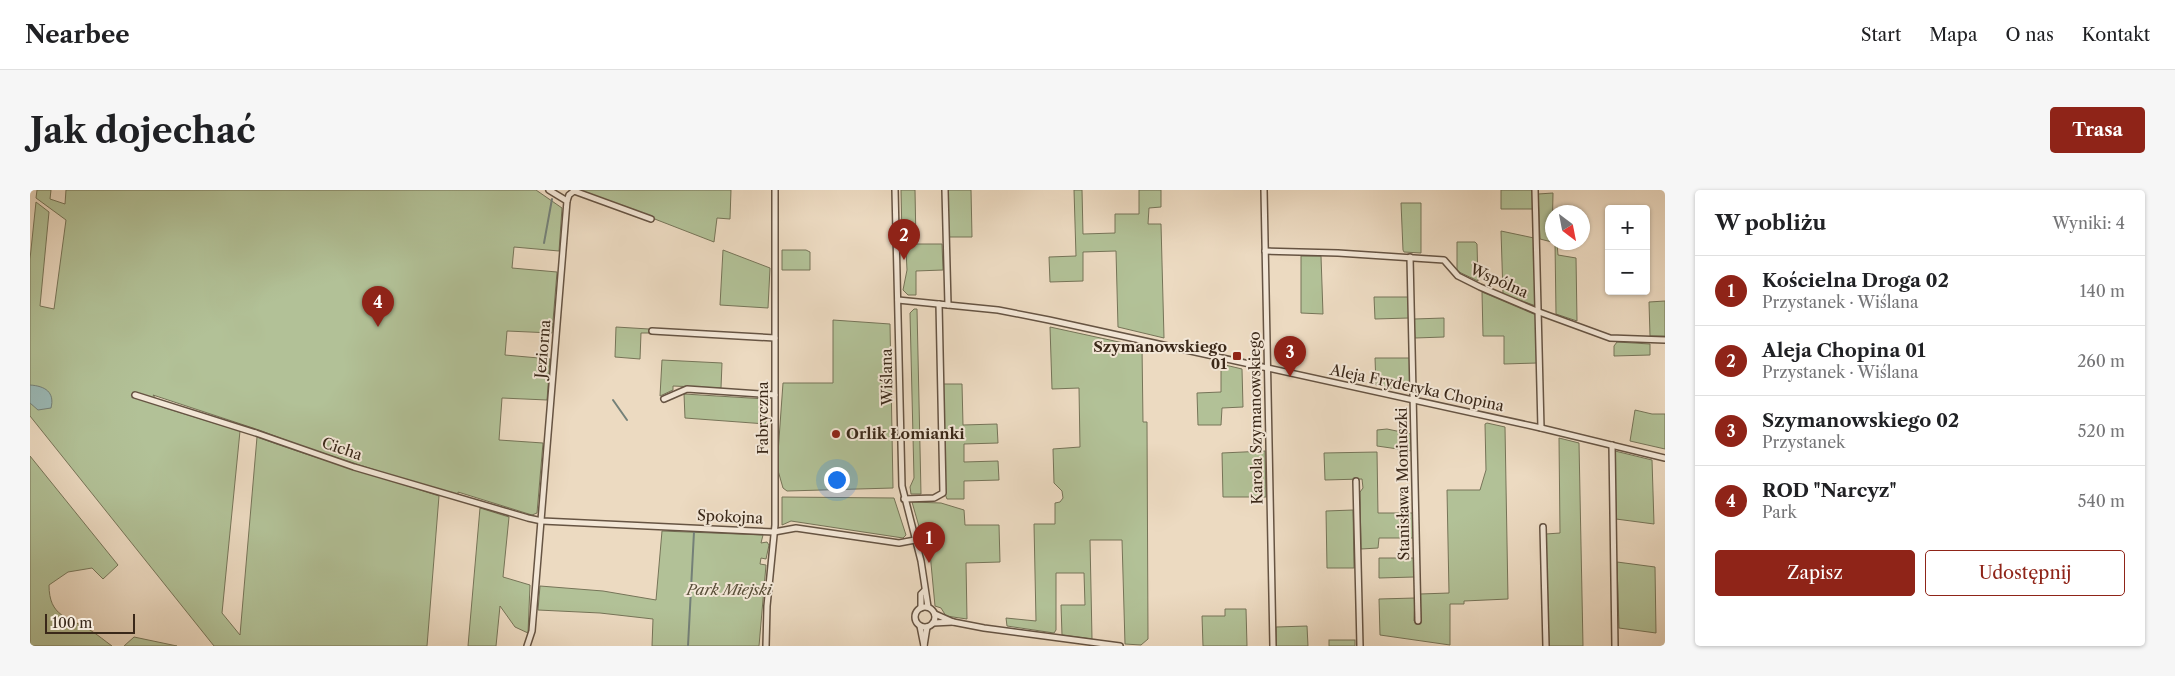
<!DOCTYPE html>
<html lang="pl">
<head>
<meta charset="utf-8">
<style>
	body { margin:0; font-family:"Libre Caslon Text",serif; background:#f6f6f6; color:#202124 }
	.controls { position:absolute; right:15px; top:15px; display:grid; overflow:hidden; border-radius:5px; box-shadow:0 1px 4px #0004 }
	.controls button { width:45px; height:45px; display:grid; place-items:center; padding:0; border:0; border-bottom:1px solid #e0e0e0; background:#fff; color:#202124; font:25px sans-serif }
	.compass { position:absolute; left:1515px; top:15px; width:45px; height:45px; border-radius:50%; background:#fff; box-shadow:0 1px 4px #0004; rotate:148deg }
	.scale { position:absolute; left:15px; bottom:12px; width:90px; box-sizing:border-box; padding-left:5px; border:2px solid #3a2819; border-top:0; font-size:14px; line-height:18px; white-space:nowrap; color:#3a2819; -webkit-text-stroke:4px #f3e7d7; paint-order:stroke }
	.you { position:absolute; left:806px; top:289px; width:18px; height:18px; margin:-12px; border:4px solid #fff; border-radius:50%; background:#1a73e8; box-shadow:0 0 0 8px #1a73e833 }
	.badge { display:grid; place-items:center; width:32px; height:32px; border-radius:50%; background:#8f2418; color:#fff; font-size:16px; font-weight:700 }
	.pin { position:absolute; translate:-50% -41px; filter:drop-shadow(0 1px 2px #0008) }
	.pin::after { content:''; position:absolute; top:26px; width:18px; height:15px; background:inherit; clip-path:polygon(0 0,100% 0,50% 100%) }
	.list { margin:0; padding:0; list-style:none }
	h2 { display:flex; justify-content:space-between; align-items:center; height:65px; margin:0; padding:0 20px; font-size:21px }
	h2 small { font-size:16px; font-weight:400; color:#757577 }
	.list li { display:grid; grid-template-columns:32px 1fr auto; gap:15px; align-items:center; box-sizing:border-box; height:70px; padding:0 20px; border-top:1px solid #e0e0e0 }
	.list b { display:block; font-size:19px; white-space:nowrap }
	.list p { margin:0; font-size:16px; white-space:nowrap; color:#757577 }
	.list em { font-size:16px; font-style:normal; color:#757577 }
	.actions { display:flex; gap:10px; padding:15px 20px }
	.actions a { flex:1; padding:11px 0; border:1px solid #8f2418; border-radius:5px; text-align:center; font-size:18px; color:#8f2418 }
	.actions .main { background:#8f2418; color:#fff }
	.map { position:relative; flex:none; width:1635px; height:456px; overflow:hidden; border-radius:5px }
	header { display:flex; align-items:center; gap:30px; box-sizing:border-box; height:70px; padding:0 25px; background:#fff; border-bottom:1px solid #e0e0e0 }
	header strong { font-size:24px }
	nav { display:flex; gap:28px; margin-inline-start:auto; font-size:18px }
	.intro { display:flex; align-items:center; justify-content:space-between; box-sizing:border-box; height:120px; padding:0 30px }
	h1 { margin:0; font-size:35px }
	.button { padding:12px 22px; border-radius:5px; background:#8f2418; color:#fff; font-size:18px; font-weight:700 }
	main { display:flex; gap:30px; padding:0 30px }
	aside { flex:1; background:#fff; border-radius:5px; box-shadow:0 1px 4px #0004 }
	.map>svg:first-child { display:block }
	.green { fill:#b2c197; stroke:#767458 }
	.water { fill:#9abab8; stroke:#748078 }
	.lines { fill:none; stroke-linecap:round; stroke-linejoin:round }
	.stream { stroke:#748078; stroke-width:2 }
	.minor-casing { stroke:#665443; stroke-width:8 }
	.minor { stroke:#f3e7d7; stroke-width:5 }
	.poi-dot { fill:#8f2418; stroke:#f3e7d7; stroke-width:2 }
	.labels { text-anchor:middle; stroke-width:4; stroke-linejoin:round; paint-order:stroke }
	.street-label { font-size:15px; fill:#3a2819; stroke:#f3e7d7 }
	.poi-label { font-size:15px; font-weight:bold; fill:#3a2819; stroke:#f3e7d7; text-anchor:end }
	.park-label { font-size:15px; font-style:italic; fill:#584e38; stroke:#f3e7d7 }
</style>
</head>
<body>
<header>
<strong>Nearbee</strong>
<nav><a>Start</a><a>Mapa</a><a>O nas</a><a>Kontakt</a></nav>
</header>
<div class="intro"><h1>Jak dojechać</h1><a class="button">Trasa</a></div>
<main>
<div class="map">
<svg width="1635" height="456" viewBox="0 0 1635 456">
	<rect width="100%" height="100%" fill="#ecdac1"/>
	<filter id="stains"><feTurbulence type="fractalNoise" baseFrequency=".004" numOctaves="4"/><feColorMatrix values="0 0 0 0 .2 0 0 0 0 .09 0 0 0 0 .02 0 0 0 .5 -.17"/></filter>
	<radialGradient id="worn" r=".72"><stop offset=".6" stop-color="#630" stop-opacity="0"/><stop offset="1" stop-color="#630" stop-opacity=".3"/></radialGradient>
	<g class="green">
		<path d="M7 0H21L20 9 35 14 36 0H506L532 18 529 61 484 57 482 78 527 82 522 143 477 141 475 165 520 169 517 210 472 208 469 250 513 253 507 323 502 325 428 302V305L410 301 274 257 229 240 123 205 132 217 210 241 192 423 210 445 227 247C287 269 348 286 409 306L397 456H184L0 226V69L6 12 19 22 10 116 24 119 36 30 6 8Z"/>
		<path d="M550 0H701L700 29 687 28 684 52Z"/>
		<path d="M871 0H885L886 54H912L913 80 886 81V105H878L873 100 877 80 876 60 872 46Z"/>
		<path d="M918 0H941L942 47H919Z"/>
		<path d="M1044 0H1052L1053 44 1085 43V24H1109V0H1131V17L1119 18 1118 34H1131L1134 148 1088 137 1086 61 1053 62V91L1020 92 1019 67 1046 66Z"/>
		<path d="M1471 0H1503L1504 19H1471Z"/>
		<path d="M1523 3 1522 52 1510 49 1508 4Z"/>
		<path d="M1371 13H1391V63L1374 62 1373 60Z"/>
		<path d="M1471 41 1504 48 1506 116 1473 104Z"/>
		<path d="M1427 52H1445L1447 54 1448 91 1427 81Z"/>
		<path d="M1525 53H1527L1528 65 1546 68 1547 131 1526 124Z"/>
		<path d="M693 60 740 78 738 118 690 115Z"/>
		<path d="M752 60H776L780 62V80H752Z"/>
		<path d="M1271 66H1291L1293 124 1271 123Z"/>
		<path d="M1452 102 1506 125 1507 173 1474 174V146H1453Z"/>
		<path d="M1344 107H1378L1379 128 1345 129Z"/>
		<path d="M1635 111V146H1620L1619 112Z"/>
		<path d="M884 119H887L891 304H881L880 297 884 288 880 123Z"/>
		<path d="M1414 128V147L1385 148 1384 129Z"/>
		<path d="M803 130 860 134 863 298 757 301 753 298 747 277 753 193H803Z"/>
		<path d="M586 137 619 139V143H611L610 169 585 167Z"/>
		<path d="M1020 137 1112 157 1113 232H1117L1118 449 1111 455 1095 454 1092 350H1060L1062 449 1032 445 1031 415H1055L1054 383H1026V440L1024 443 977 436 976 428 1006 431 1004 334H1025V313L1030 312 1033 308 1032 301 1024 293 1023 259 1050 257 1049 198 1022 199Z"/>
		<path d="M1587 152 1620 154V165L1584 166V156Z"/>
		<path d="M1345 168H1380L1381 202 1346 195Z"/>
		<path d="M632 170 692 173 691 198 643 196V200L630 206Z"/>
		<path d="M1191 174 1212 179 1213 217 1192 218 1191 235H1168L1167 203 1191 202Z"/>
		<path d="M913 194H932L933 235 967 234 968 253 934 254V272L968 271 969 290 934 291V309H917L915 304Z"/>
		<path d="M654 204 736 209V234L655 228Z"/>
		<path d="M1605 220 1622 224H1635V259L1600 251Z"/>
		<path d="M1457 233 1475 237 1478 409 1434 411V414H1420V455L1350 445 1349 409 1385 408 1384 431 1388 434 1391 431 1390 404 1419 403 1417 300H1450L1456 280 1455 234Z"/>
		<path d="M1357 239 1381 244 1382 261 1347 256V240Z"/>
		<path d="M1529 248 1549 253 1553 456H1519L1516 344 1530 343Z"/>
		<path d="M1235 261 1236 307H1193L1192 263Z"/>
		<path d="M1585 261 1622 270 1624 334 1586 329Z"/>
		<path d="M1347 262 1348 323H1383V348H1349L1348 358 1331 359 1330 302 1333 298 1332 289 1295 290 1294 263Z"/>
		<path d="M0 266 88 375 73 389 62 378 38 382 19 395C19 427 38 427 60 440 68 445 75 451 82 456H0Z"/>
		<path d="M752 307 864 308 876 345 873 348 761 331 752 335Z"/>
		<path d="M882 312 911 313 934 320 935 335H969L970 372 936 373 937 429 916 426 911 418 905 416 900 363 892 347Z"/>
		<path d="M450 318 479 327 473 387 500 395 498 443 485 437 470 416 466 456H438Z"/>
		<path d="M1323 320 1324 378H1297L1296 321Z"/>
		<path d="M632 341 733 345 731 353 737 352 739 355 736 369 731 368 730 374 736 375 729 456H622L623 429 570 423 508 420 510 396 573 401 626 410Z"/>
		<path d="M1349 368H1384V387L1349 388Z"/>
		<path d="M1587 372 1625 377 1626 443 1589 438Z"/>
		<path d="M1195 419H1216L1217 456H1173L1172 426H1195Z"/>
		<path d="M1277 436 1278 456H1246V437Z"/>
		<path d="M104 447 147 456H94Z"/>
		<rect x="1299" y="450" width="26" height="6"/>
	</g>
	<path class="water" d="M0 195C15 196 25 202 21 218L8 220 0 213Z"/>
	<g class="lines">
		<g class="stream">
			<path d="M514 53 522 9"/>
			<path d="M583 210 597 230"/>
			<path d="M658 456 664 342"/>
		</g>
		<g class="minor-casing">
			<g id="minor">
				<path d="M865 0 872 296 891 371 898 417"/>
				<path d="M915 0 918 115"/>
				<path d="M1234 0 1243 456"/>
				<path d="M1505 0 1511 238"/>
				<path d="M537 11 539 5 544 1 621 29"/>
				<path d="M1235 61 1308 63 1414 70 1428 86 1450 97 1509 122 1580 148 1635 150"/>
				<path d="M1380 67 1388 431"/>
				<path d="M868 110 968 120 1019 130 1511 238 1635 268"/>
				<path d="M622 141 745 148"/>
				<path d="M105 205 226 243 324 277 498 328 512 331 744 342 766 338 869 353 885 350"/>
				<path d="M634 209 657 199 745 205"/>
				<path d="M1582 255 1585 456"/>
				<path d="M1326 291 1330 456"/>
				<path d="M874 309 904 308 913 303 909 114"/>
				<path d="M1513 337 1516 456"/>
				<circle cx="895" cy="427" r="10"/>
				<path d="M891 418V404L894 401"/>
				<path d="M905 424 923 432 954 438 1090 456"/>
				<path d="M903 433 923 432"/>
				<path d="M890 436 894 456"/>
				<path d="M497 456 502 441 537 11 519 0"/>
				<path d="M736 456 737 416 745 335V0"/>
				<path d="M894 456 897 437"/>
			</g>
		</g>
		<use href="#minor" class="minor"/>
	</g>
	<g class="poi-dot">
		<rect x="1202" y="161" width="10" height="10" rx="2.5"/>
		<circle cx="806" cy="244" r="5"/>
	</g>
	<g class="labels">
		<g class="street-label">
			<text transform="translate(1469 91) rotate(24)" y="5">Wspólna</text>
			<text transform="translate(513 159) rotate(-85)" y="5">Jeziorna</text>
			<text transform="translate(857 187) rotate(-91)" y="5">Wiślana</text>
			<text transform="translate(1387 198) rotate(12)" y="5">Aleja Fryderyka Chopina</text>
			<text transform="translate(733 228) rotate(-90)" y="5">Fabryczna</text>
			<text transform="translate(1226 228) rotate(-91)" y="5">Karola Szymanowskiego</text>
			<text transform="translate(312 259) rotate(19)" y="5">Cicha</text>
			<text transform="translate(1373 294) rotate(-91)" y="5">Stanisława Moniuszki</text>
			<text transform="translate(700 327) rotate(3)" y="5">Spokojna</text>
		</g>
		<g class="poi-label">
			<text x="1197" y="162">Szymanowskiego<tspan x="1197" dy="17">01</tspan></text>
			<text x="816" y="249" text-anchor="start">Orlik Łomianki</text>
		</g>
		<g class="park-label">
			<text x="699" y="405">Park Miejski</text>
		</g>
	</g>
	<rect width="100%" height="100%" filter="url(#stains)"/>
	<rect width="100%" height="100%" fill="url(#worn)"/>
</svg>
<div class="controls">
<button>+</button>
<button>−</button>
</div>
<svg class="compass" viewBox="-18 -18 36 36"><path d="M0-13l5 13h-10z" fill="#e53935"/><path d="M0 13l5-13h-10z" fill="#757577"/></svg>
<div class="scale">100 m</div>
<div class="you"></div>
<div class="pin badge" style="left:899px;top:373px">1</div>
<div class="pin badge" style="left:874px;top:70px">2</div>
<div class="pin badge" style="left:1260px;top:187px">3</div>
<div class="pin badge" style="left:348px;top:137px">4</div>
</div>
<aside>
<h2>W pobliżu<small>Wyniki: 4</small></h2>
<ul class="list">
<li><span class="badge">1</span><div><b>Kościelna Droga 02</b><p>Przystanek · Wiślana</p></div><em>140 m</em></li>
<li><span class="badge">2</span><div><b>Aleja Chopina 01</b><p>Przystanek · Wiślana</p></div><em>260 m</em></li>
<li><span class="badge">3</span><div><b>Szymanowskiego 02</b><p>Przystanek</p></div><em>520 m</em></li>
<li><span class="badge">4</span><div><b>ROD &quot;Narcyz&quot;</b><p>Park</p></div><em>540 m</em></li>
</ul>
<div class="actions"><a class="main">Zapisz</a><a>Udostępnij</a></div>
</aside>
</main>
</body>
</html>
